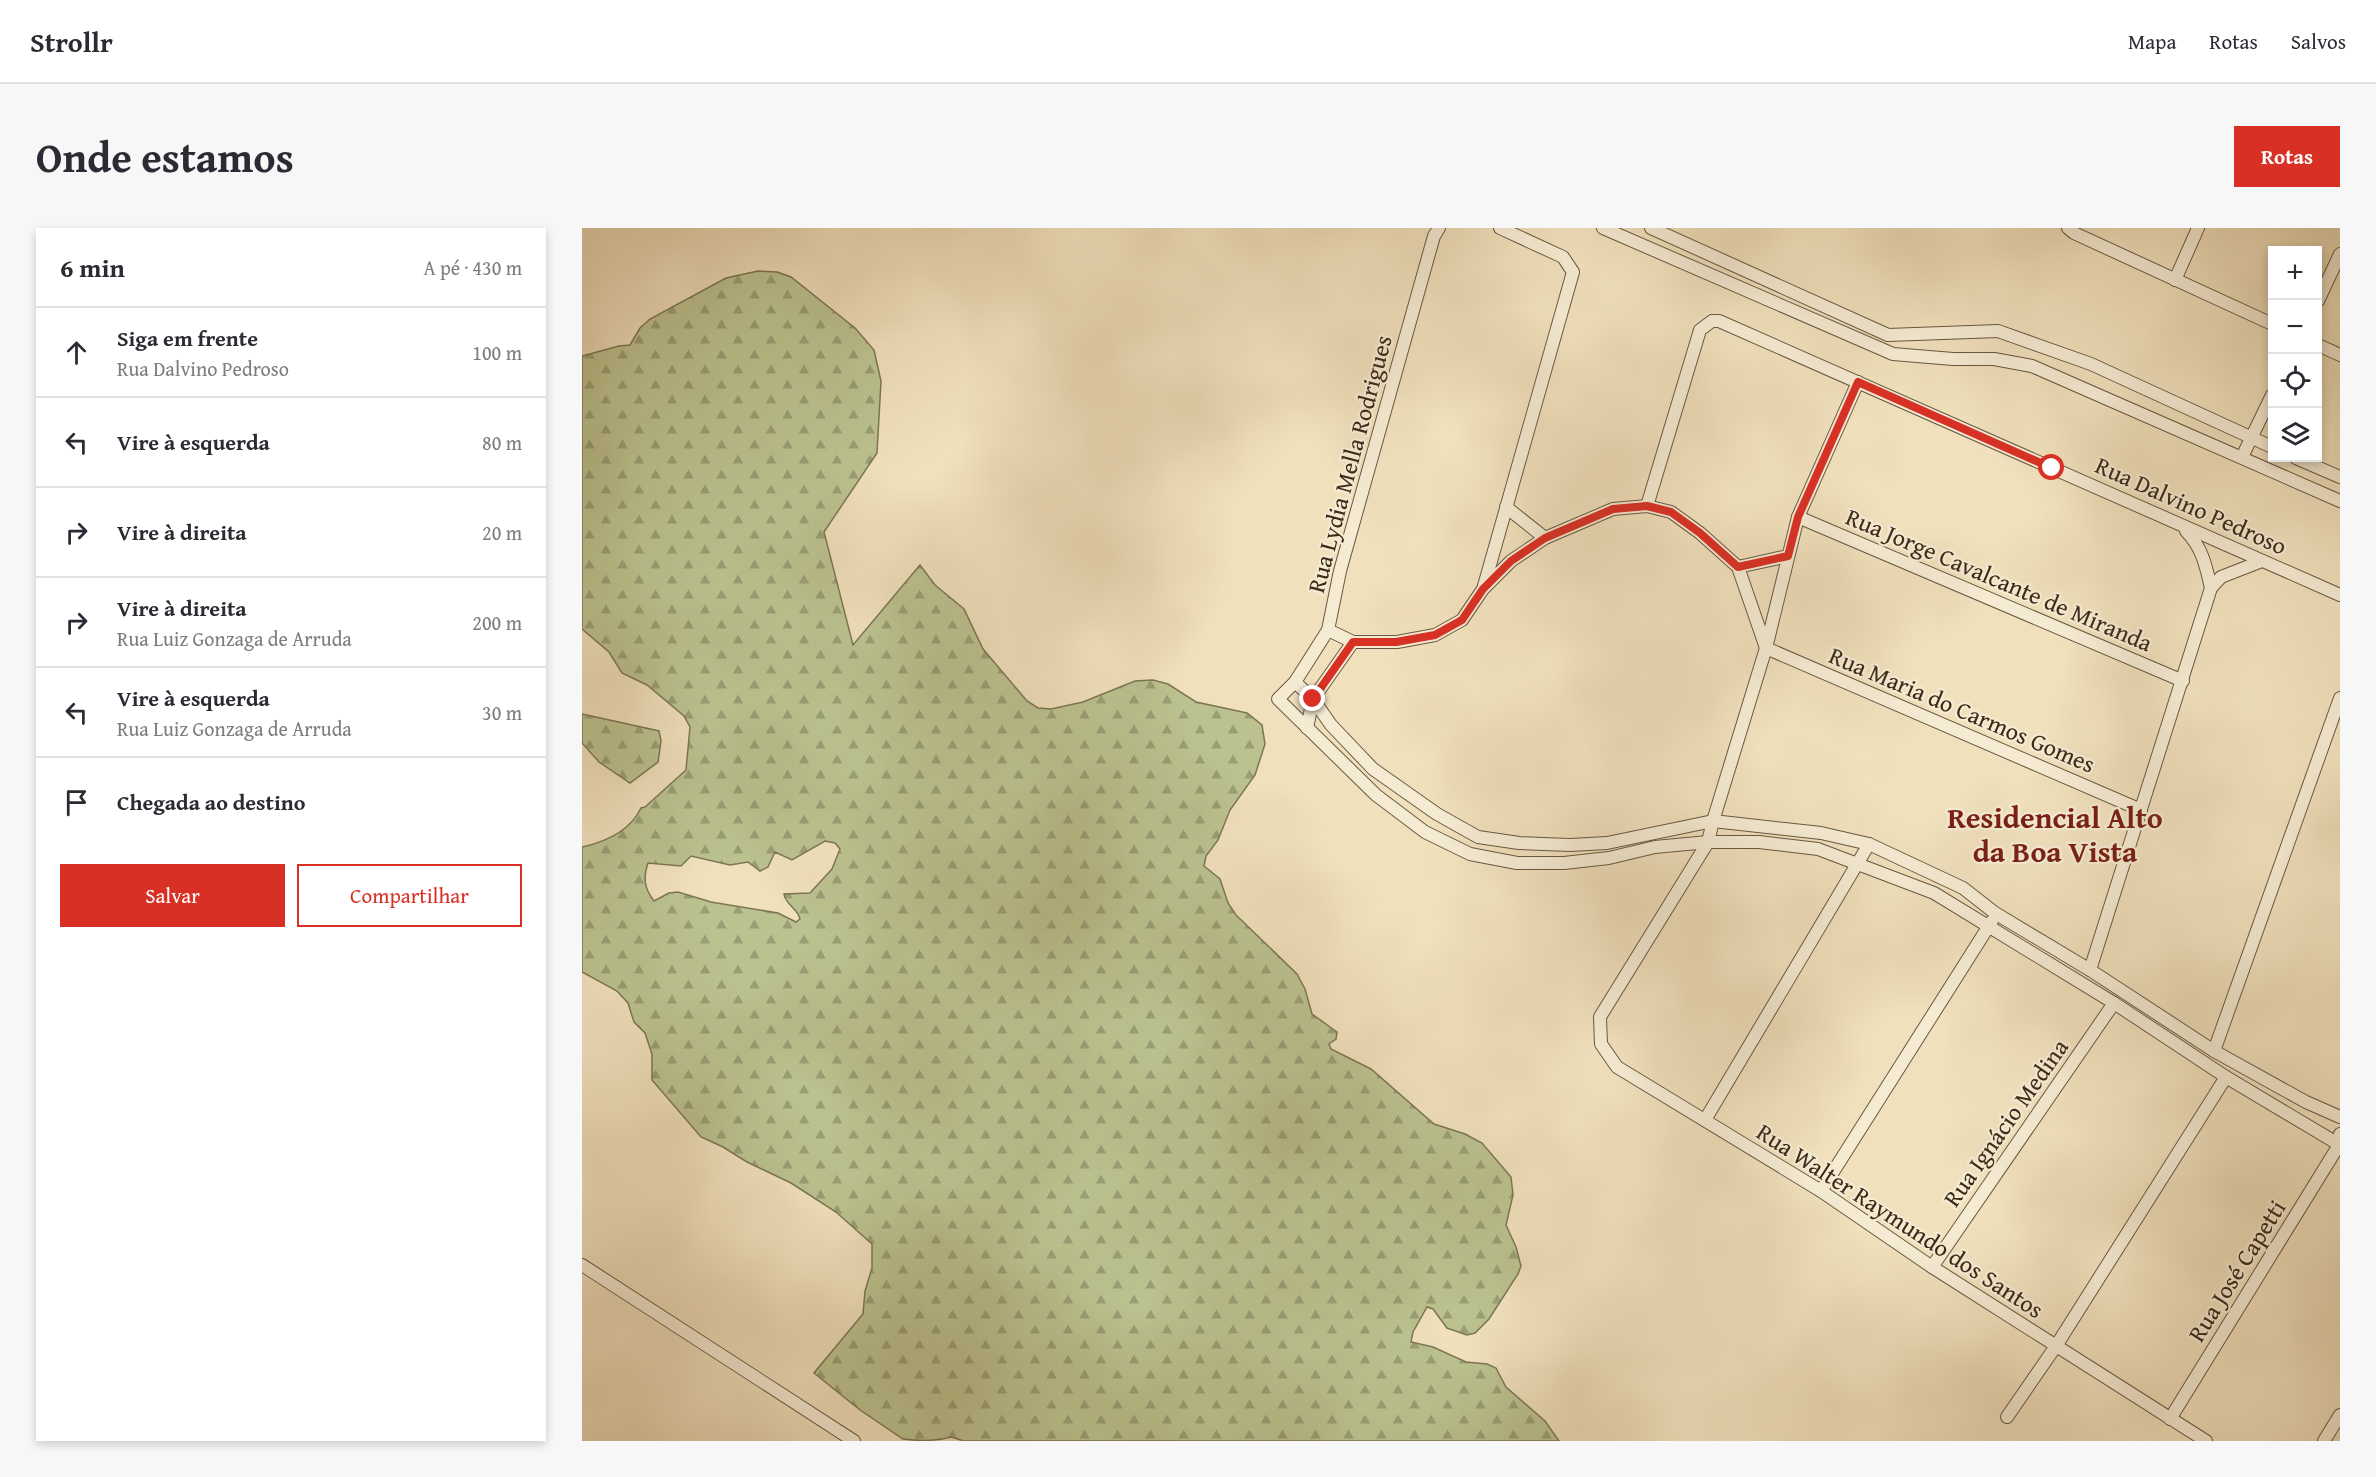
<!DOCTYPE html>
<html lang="pt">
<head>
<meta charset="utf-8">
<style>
	body { margin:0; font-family:"Gentium Book Plus",serif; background:#f7f7f7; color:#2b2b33 }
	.controls { position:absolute; right:18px; top:18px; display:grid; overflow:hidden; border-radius:0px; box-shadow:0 3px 9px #0003 }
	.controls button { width:54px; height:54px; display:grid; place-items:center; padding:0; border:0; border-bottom:2px solid #e1e1e2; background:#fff; color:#2b2b33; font:30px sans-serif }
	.stop { position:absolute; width:18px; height:18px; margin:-14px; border:4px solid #d93025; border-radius:50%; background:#fff }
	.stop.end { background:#d93025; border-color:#fff; box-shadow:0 2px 6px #0008 }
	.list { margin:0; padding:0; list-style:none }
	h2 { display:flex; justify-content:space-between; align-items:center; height:78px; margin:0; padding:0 24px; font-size:26px }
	h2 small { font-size:20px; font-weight:400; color:#7c7c81 }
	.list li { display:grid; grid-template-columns:39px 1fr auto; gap:18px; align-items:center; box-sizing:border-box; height:90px; padding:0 24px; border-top:2px solid #e1e1e2 }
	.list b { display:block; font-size:22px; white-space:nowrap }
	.list p { margin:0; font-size:20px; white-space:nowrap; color:#7c7c81 }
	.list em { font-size:20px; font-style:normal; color:#7c7c81 }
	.actions { display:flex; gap:12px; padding:18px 24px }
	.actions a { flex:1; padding:14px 0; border:2px solid #d93025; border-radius:0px; text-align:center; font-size:21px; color:#d93025 }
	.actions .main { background:#d93025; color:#fff }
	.icon { flex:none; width:33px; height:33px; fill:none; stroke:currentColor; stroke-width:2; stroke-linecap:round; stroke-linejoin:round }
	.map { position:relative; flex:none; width:1758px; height:1213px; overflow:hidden; border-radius:0px }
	header { display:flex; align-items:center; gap:36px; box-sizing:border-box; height:84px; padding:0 30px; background:#fff; border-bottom:2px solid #e1e1e2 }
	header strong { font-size:28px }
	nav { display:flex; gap:33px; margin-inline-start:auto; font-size:21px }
	.intro { display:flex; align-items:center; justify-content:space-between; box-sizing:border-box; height:144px; padding:0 36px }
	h1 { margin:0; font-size:42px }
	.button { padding:15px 27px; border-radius:0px; background:#d93025; color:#fff; font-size:21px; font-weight:700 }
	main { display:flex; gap:36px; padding:0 36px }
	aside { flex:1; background:#fff; border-radius:0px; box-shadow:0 3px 9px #0003 }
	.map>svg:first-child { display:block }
	.forest { fill:url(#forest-firs); stroke:#7c7654; stroke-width:1.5; fill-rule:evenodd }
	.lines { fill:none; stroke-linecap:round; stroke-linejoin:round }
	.street-casing { stroke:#695841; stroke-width:14 }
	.street { stroke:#f5ebd3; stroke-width:12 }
	.route { stroke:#d93025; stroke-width:8 }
	.labels { text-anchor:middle; stroke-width:4.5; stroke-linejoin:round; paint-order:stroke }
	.street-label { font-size:24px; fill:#3c2a18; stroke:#f5ebd3 }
	.district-label { font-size:30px; font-weight:bold; fill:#7a1f14; stroke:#f5ebd3 }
</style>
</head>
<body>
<header>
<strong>Strollr</strong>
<nav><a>Mapa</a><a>Rotas</a><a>Salvos</a></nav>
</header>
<div class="intro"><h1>Onde estamos</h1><a class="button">Rotas</a></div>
<main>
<aside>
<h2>6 min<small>A pé · 430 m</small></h2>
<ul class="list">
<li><svg class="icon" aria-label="ahead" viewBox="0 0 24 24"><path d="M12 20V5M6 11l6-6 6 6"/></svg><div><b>Siga em frente</b><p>Rua Dalvino Pedroso</p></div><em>100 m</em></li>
<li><svg class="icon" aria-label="left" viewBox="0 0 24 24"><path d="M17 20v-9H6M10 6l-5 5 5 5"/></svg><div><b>Vire à esquerda</b></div><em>80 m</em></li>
<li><svg class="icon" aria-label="right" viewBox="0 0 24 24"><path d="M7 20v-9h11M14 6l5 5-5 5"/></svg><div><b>Vire à direita</b></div><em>20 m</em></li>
<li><svg class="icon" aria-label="right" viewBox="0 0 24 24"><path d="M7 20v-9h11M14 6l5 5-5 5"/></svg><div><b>Vire à direita</b><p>Rua Luiz Gonzaga de Arruda</p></div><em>200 m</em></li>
<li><svg class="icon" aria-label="left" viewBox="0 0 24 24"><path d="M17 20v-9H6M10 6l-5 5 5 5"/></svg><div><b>Vire à esquerda</b><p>Rua Luiz Gonzaga de Arruda</p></div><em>30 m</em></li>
<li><svg class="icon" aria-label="arrive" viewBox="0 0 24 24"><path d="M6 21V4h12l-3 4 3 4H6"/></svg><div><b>Chegada ao destino</b></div></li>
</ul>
<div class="actions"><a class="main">Salvar</a><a>Compartilhar</a></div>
</aside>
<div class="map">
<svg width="1758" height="1213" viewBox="0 0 1758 1213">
	<defs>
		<pattern id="forest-firs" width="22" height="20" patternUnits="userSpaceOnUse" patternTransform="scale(1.5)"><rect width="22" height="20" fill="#bbc28f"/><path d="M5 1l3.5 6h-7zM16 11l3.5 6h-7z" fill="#999e74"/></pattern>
	</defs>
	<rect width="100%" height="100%" fill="#f0e0bc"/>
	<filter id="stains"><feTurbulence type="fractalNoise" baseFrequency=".00333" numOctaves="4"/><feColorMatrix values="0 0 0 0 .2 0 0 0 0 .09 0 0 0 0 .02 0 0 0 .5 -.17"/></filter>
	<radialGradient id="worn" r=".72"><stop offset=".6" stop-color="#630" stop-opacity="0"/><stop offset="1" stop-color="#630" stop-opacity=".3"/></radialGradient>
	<g class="forest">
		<path d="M176 43 195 44 209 49 273 100 292 122 299 153 295 225 242 304 271 417 338 337 353 357 382 381 401 421 445 473 456 480 469 481 501 474 553 453 571 452 586 456 614 474 665 485 680 497 683 516 673 547 648 582 636 612 624 628 622 638 638 651 646 675 654 687 715 746 723 761 730 786 755 804 754 811 747 816 749 821 789 841 852 896 883 906 900 915 929 949 931 967 924 997 934 1019 939 1038 936 1046 907 1091 893 1105 885 1107 865 1100 851 1081 845 1079 831 1104 829 1114 851 1119 884 1134 905 1136 914 1140 924 1159 963 1193 977 1213H382L369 1209C355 1213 336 1213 321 1211L278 1182 232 1145 281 1086 283 1063 290 1040V1016L254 984 209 955 165 934 141 919 119 909 70 852V826L63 805 52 794 46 775 35 763 0 744V619C23 614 48 603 59 580L63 579 104 542 108 499 102 488 65 457 40 445 27 424 0 401V128L37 118 48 117 58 100 68 91 144 50ZM243 613 253 615 258 621 250 641 228 665 202 666C203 676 216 681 218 691L214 694 196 685 129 674 96 664 87 665 72 673C62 660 61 650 66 635L99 638 109 628 148 637 166 634 178 643 186 639 193 624 210 632Z"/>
		<path d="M0 486 77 503 79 513 76 534 48 555 17 534 0 515Z"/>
	</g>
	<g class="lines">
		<g class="street-casing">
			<g id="street">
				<path d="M857 0 852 8 758 343 746 402 713 454 696 471 794 567 843 604 888 626 935 635H982L1027 630 1073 619 1126 614H1177L1236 621 1352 665 1532 775 1644 849 1758 917"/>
				<path d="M1021 0 1311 126 1371 131H1412L1450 138 1758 273"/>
				<path d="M1069 0 1306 107 1416 103 1509 136 1690 219"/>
				<path d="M1486 0 1492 5 1690 96"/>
				<path d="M1593 52 1616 0"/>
				<path d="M1736 73 1758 26"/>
				<path d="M1736 117 1758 127"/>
				<path d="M1276 154 1216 289 1184 420 1131 593 1126 614 1018 789 1019 816 1035 839 1239 963 1350 1039 1624 1213"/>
				<path d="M1660 229 1690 167"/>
				<path d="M1714 230 1758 249"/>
				<path d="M1065 278 1118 102 1130 93H1137L1758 367"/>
				<path d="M924 279 963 310"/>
				<path d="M1216 289 1601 453"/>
				<path d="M1604 303C1620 319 1624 338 1629 360"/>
				<path d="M1156 339 1206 328"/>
				<path d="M902 358 991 44 981 29 918 0"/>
				<path d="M746 402 771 414H815L853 407 880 392 901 361 929 333 963 310 1031 281 1065 278 1089 284 1118 305 1156 339 1184 420 1559 582"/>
				<path d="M713 454 731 471 749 497 791 541 855 586 896 609 937 615 988 617 1025 615 1131 593 1239 605 1287 616 1381 660 1413 685 1508 742 1632 823 1724 874 1758 889"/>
				<path d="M725 500 731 471 771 414"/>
				<path d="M1508 742 1629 360 1639 349 1680 333"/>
				<path d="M1632 823 1758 470"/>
				<path d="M1123 892 1287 616"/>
				<path d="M1239 963 1410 693"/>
				<path d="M0 1037 272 1213"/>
				<path d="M1350 1039 1532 775"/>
				<path d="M1425 1189 1474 1118 1644 849"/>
				<path d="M1588 1191 1757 917 1758 906"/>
				<path d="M1742 1213 1758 1187"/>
			</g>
		</g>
		<use href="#street" class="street"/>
	</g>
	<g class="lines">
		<path class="route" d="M731 471 771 414H814L853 407 880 392 901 361 929 333 963 310 1031 281 1065 278 1089 284 1118 305 1156 339 1206 328 1216 289 1276 154 1470 240"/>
	</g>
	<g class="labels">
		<g class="street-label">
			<text transform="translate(768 236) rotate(-75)" y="8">Rua Lydia Mella Rodrigues</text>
			<text transform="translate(1609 278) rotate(24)" y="8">Rua Dalvino Pedroso</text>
			<text transform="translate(1417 352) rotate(23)" y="8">Rua Jorge Cavalcante de Miranda</text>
			<text transform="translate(1380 482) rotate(23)" y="8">Rua Maria do Carmos Gomes</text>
			<text transform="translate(1424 895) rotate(-55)" y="8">Rua Ignácio Medina</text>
			<text transform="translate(1318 993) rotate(33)" y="8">Rua Walter Raymundo dos Santos</text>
			<text transform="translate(1655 1043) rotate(-58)" y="8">Rua José Capetti</text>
		</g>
		<g class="district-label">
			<text x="1473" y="600">Residencial Alto<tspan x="1473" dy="34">da Boa Vista</tspan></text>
		</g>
	</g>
	<rect width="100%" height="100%" filter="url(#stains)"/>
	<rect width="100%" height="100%" fill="url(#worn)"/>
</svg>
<div class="controls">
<button>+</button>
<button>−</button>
<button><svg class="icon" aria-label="locate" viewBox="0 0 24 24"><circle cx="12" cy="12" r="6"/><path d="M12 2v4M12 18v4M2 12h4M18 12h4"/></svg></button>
<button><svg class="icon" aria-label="layers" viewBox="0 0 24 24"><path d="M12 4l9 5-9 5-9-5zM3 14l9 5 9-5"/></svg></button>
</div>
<div class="stop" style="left:1470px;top:240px"></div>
<div class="stop end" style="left:731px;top:471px"></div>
</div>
</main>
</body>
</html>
